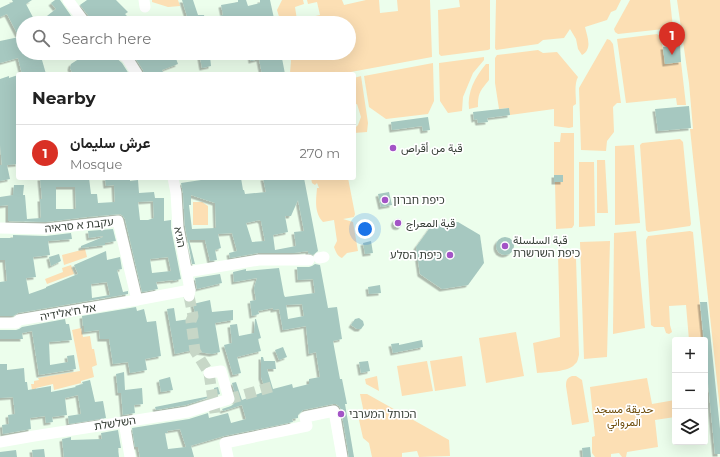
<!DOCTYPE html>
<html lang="en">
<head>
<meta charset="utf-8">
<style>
	body { margin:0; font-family:Montserrat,Vazirmatn,"Noto Sans Hebrew",sans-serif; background:#f6f6f6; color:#222 }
	.controls { position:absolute; right:12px; bottom:12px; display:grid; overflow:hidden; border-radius:4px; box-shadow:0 4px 16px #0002 }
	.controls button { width:36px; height:36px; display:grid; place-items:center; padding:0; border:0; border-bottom:1px solid #e0e0e0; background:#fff; color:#222; font:20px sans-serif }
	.you { position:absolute; left:365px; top:229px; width:14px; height:14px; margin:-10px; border:3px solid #fff; border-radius:50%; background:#1a73e8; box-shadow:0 0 0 6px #1a73e833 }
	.badge { display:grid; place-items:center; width:26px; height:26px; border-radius:50%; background:#d93025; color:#fff; font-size:13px; font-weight:700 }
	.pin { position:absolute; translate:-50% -33px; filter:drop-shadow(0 1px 2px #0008) }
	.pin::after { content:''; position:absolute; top:21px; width:14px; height:12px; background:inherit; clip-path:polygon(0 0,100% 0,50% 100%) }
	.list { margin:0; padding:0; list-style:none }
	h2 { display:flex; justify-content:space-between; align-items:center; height:52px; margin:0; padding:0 16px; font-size:17px }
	h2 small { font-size:13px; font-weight:400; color:#767676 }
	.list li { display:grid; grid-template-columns:26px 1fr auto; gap:12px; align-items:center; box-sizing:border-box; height:56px; padding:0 16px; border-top:1px solid #e0e0e0 }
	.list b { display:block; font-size:15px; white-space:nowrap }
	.list p { margin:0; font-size:13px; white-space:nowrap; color:#767676 }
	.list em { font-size:13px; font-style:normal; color:#767676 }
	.icon { flex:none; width:22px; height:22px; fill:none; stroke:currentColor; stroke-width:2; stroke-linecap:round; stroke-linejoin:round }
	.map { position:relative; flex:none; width:720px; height:457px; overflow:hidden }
	.search { position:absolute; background:#fff; box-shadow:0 4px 16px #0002; left:16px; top:16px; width:340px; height:44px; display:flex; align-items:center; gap:10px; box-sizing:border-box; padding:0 14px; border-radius:22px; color:#767676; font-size:15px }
	.panel { position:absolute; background:#fff; box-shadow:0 4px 16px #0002; left:16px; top:72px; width:340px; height:108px; border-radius:4px }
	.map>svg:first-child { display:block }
	.green { fill:#fcdfb4 }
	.building { fill:#a6c8c0; fill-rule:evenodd; filter:url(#shadow) }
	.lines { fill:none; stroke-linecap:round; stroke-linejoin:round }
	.minor-tunnel { stroke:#c7d7c7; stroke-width:11; stroke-dasharray:11 5.5; stroke-linecap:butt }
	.minor { stroke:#fff; stroke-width:11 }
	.poi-dot { fill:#a354c6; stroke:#fff; stroke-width:1.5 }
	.labels { text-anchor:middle; stroke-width:3.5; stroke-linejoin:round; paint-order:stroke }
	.poi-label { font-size:11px; fill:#343c34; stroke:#fff; text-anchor:start }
	.street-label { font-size:11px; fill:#343c34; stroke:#fff }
	.park-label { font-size:11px; fill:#6e4c0a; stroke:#fff }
</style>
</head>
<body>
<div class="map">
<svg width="720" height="457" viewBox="0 0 720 457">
	<defs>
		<filter id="shadow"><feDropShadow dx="-2.5" dy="2.5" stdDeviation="0" flood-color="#0004"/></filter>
	</defs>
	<rect width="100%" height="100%" fill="#ecfeec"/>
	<g class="green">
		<path d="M152 0H178L180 6 168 7 152 2Z"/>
		<path d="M282 0H303L304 4 295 7 297 20 320 15 317 2 308 4 307 0H342L344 5 366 0H379L380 13 398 11 397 0H430L432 57 340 74H301L298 72 290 73 291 61 289 53H349V23H281L277 10Z"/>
		<path d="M459 0H490V49L488 50 441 56 439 54 438 10 460 7Z"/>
		<path d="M496 0H621L616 10 611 12 607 20 585 27C587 36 593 49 582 55L578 49 576 39 570 29 564 38 543 40 538 44 496 50 495 48Z"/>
		<path d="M630 0H670L673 28 618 34 615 32 614 29Z"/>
		<path d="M677 0H720V410L690 129H693L689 83Z"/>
		<path d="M657 34 661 37 665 64 681 62 686 105H677L676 98 626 103 617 39Z"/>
		<path d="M607 39 610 40 613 44 621 103H617L613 107 614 132 607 141 606 151 581 150 579 88 606 41Z"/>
		<path d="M538 50 543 53 557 52 578 77C574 84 576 95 576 104L573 106V127L569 128 554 126V109L510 115 509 108 499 109 495 83V58L497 55Z"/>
		<path d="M484 57V60L473 73 463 97 462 111 448 113 440 101 439 63Z"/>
		<path d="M433 63 434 101 428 114 386 119 369 107 364 76Z"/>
		<path d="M486 64H489V80C480 91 478 93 478 107L469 109C467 92 475 77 486 64Z"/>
		<path d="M361 76 368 123 367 132 354 133V129L358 125 361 117 357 104 354 105V78Z"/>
		<path d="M561 133H574V225L572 228 556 229 555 182 554 181V142H560Z"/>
		<path d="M680 139 683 142 691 224 690 226 648 232 646 230 640 145 642 143Z"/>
		<path d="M634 145 640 223 615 225V146Z"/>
		<path d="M597 160H605L608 213H597Z"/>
		<path d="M579 162H594L595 226 579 227Z"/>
		<path d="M311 178H348L355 214 354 217 343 219 353 222 358 251 347 253 342 258C337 256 336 252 334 247L337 241 334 220 323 222C314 212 316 201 317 188H319L317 183 315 185 312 183Z"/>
		<path d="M193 202H202L208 206V225H193Z"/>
		<path d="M636 231 645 328 613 334 614 233Z"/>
		<path d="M690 231 693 232 703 340H689L686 305 669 306 670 325 672 332 669 334 666 333 664 327H654L651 325 646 240 648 236Z"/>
		<path d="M610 241 607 357 584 359 580 242Z"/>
		<path d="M85 249 87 257 64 265 62 255Z"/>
		<path d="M558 253C565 253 573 250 576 258L579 355C578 358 578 362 575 364 569 372 547 372 537 373L533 343 560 337Z"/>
		<path d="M71 265 74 274 47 284 45 279 63 272 62 268Z"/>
		<path d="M81 328 83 337 90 336 92 349H94L97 365 92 367 94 377 81 381V383L54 390 53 384 36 388V390H32L31 384H34V381L39 380 38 378 80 371 72 330Z"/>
		<path d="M516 332 524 376 486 383 479 338Z"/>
		<path d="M462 356 466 386 435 391 430 361Z"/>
		<path d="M427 361 433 391 402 396 397 366Z"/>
		<path d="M377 376 379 391 366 384 365 379Z"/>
		<path d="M572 376H576L582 380 589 422 572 425 566 386C566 380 567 378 572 376Z"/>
		<path d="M647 378 652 404 675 400V417L655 420 658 447 627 452 626 457H622L619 453 611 454V457H595L592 453V437L595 436 590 387Z"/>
		<path d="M360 394H367L449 440 450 456 419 457 417 451 402 453V457H372L369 443 363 438 359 420 365 418Z"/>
	</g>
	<g class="building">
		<path d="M12 0H32L26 4 36 23H23V53H40L46 74H22L18 58 0 63V41L19 37 7 14 0 17V8L13 2Z"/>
		<path d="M55 0H60L76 23H38L56 9 51 3Z"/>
		<path d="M87 0H116L128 12 125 14 134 23H92L91 19 80 5Z"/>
		<path d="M182 0H193L198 15H204L205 20 223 15 221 5 238 2V0H246L248 6 260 3V0H270L275 23H246L245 20 236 23H167V21L187 16Z"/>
		<path d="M680 45 681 62 665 64 663 47Z"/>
		<path d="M88 53H113L114 56 122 63 129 74H73L70 68 71 64Z"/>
		<path d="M132 53H149L154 60 157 58 158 59 174 53 178 64 162 70 164 74H144L143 70Z"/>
		<path d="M250 53H281L285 74H262L259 59 251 61Z"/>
		<path d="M210 56 211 66 202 68 200 57Z"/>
		<path d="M18 75V164L7 165 10 179 0 181V165H2L0 145V79L9 76V78Z"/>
		<path d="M689 106 691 128 658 131 655 109Z"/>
		<path d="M509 108 510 115 487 118 488 122 478 123 477 119 474 120 473 112Z"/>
		<path d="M428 117 430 130 423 131 422 126 392 130 391 122Z"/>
		<rect x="554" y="175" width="9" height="7"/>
		<path d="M40 178H89L91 194H97L98 203 115 202 114 185 106 186 105 178H130V181L138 180 139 193 154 192 155 198H164V221L171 220V228L181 279 173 281V280L156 282 158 289 142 292 125 219 123 216 120 214 87 217 46 222 8 221V205L0 206V197L13 195 14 185H24L23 195H25L27 219 41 218 40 199H42ZM56 187H75L76 209H56ZM153 201 154 218 148 220H140L138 202ZM168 257 171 271 152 273 150 259Z"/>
		<path d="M232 178H241L243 190H244L245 194 266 192 263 178H304L318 251 313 255 308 253V251L294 253H258L230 258 229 253 237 251 232 233 218 234 221 248 215 250 217 260 210 261 205 240H189L195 264H192L185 226 183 193 181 183 201 180H219ZM191 195 215 203 216 228 192 229 189 205H191ZM298 200 304 231 294 232 296 246 275 250 273 235 288 232 285 216H291ZM260 220V221H261L265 241 252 242 246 223Z"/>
		<path d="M389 192 392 205 381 207 378 194Z"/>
		<circle cx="398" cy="223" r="4.5"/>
		<path d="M458 222 480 235 484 263 468 285 442 289 420 274 416 247 432 225Z"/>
		<path d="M113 229 116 241 105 243V245L81 248V246L103 237V236L89 238 88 231Z"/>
		<path d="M71 233 72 239 48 241 50 255 33 257 36 277 26 278 29 294 46 288V287L78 274 74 265 106 251 107 260 120 257 122 269 117 270 123 292 128 291V294L18 313 13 316H0V282L7 281 5 260H0V238H13V235L46 236ZM107 282 110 295 92 298 91 284Z"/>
		<circle cx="505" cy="246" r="9"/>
		<path d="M371 241 373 253 365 254 363 243Z"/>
		<path d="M59 254 61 261 51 266 49 257Z"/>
		<path d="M315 264 320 265 328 308 337 307 342 339 333 341 340 379H342L347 404H345L354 457H349L341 409 339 406 336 404H333L303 410 298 415V418L292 419 293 422 224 436 190 446H191L194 457H140L138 447H135L132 428 189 419 208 413 209 418 228 413 231 423 246 419 242 405 223 411 222 409 231 406 234 404 236 401V397L232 383 236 382 242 400 266 391 261 377V357H263L264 361H275L276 369H267L273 389 292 384 293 388 309 384V379L320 377 316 352 309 354 306 326 283 330 279 309 273 310V308L258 311 259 314 252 316 250 301 256 300 254 288 257 278 234 282 233 272 246 269V271L279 268 284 295 285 297 315 293 313 279 298 280 297 267H309L312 266ZM302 304 304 316 288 319 286 305ZM180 429 186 447 168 449 165 433H168L167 431Z"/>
		<path d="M220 274 222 283 197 289 195 278Z"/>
		<path d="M380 285 381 293 369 294 368 287Z"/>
		<path d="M210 300 212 312 233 310V320L215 323 220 352 212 354 199 352 198 349 175 354 167 309 174 308 176 321 196 318 193 304Z"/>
		<path d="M700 302H707L720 429V454H715L705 352V340H704Z"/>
		<path d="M136 307 137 311 144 309 147 322 156 321 161 356 145 359 147 370 130 373 128 362 113 364 109 339H100L99 330 84 332V326H83L82 316Z"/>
		<path d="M359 318 363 321 364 325 361 329H357L351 325 355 319Z"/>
		<path d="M65 319 66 324H69L72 340 49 342 50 365 68 362 67 356 74 355 76 369 39 375 32 331 22 333 23 339H0V330H16L19 329 22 327Z"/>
		<path d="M255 319H256L261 338 258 339 261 351 237 357 241 373 233 375 224 345 232 343 230 325 237 324 239 336 254 333Z"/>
		<path d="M422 340 423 347 393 353 391 344 399 343V345Z"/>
		<path d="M283 347 287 357 279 360 275 350Z"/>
		<path d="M368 361 370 371 361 373 359 362Z"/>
		<path d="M0 364H7V370L24 368 25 382H27L28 390 51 386V392L76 387 75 386 83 384 82 382 90 380 95 402 103 401 106 418 69 424 68 416 81 414 78 395 65 398 67 415 52 417 53 422 46 423 45 416 30 418 31 429 3 434 2 425 9 424 8 415 15 414 13 397 0 398Z"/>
		<path d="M124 372 125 390 142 388 143 404 134 405 135 413 123 415 121 393H118L116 374Z"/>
		<path d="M170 377 173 390 161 392 159 380Z"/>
		<path d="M218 387 220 394 186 405 156 410 155 407 215 395 214 388Z"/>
		<path d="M118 430 121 448H118L119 457H64L62 439 71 437V440L102 439 101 433Z"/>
		<path d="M590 447 591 457H583L582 448Z"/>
		<path d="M44 449 45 457H33L32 450Z"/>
		<path d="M16 450 17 457H0V452Z"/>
	</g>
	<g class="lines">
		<g class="minor-tunnel">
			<path d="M189 296 193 316 191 321 195 351 209 373 215 413"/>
			<path d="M229 399 275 386"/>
		</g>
		<g class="minor">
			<path d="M68 0 85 23"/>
			<path d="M144 0 145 7"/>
			<path d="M120 53 127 58 137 74"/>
			<path d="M173 178 176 193 178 227 190 290 189 296"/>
			<path d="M0 228 46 229 118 221 137 300 190 290"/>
			<path d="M319 258 324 257"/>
			<path d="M187 272 259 260H309"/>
			<path d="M0 323H16L19 320 137 300"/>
			<path d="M124 422 130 457"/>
			<path d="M0 442 34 436 188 412 229 399 221 371 209 373"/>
			<path d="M228 457 225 443 307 426 305 417 334 411 342 457"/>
		</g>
	</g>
	<g class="poi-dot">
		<circle cx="393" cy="148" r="4"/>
		<circle cx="385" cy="200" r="4"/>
		<circle cx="398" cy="223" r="4"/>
		<circle cx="505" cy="246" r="4"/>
		<circle cx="450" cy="255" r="4"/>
		<circle cx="341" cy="414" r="4"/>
	</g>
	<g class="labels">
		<g class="poi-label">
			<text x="401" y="152">قبة من أقراص</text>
			<text x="393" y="204">כיפת חברון</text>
			<text x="406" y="227">قبة المعراج</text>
			<text x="513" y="244">قبة السلسلة<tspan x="513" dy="13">כיפת השרשרת</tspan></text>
			<text x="442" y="259" text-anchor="end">כיפת הסלע</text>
			<text x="349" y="418">הכותל המערבי</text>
		</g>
		<g class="street-label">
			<text transform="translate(79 225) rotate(-6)" y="4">עקבת א סראיה</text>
			<text transform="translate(180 237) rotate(79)" y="4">הגיא</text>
			<text transform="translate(68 312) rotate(-10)" y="4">אל ח'אלידיה</text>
			<text transform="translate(115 423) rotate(-9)" y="4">השלשלת</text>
		</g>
		<g class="park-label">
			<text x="624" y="413">حديقة مسجد<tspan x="624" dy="13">المرواني</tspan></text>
		</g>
	</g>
</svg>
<div class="controls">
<button>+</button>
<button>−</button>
<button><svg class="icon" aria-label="layers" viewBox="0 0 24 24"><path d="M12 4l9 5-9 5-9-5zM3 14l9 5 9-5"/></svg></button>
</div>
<div class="you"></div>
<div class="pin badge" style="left:672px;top:55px">1</div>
<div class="search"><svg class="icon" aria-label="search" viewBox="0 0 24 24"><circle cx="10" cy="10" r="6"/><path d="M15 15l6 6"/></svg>Search here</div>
<section class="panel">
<h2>Nearby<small></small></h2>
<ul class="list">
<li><span class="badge">1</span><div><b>عرش سليمان</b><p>Mosque</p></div><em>270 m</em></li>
</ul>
</section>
</div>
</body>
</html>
